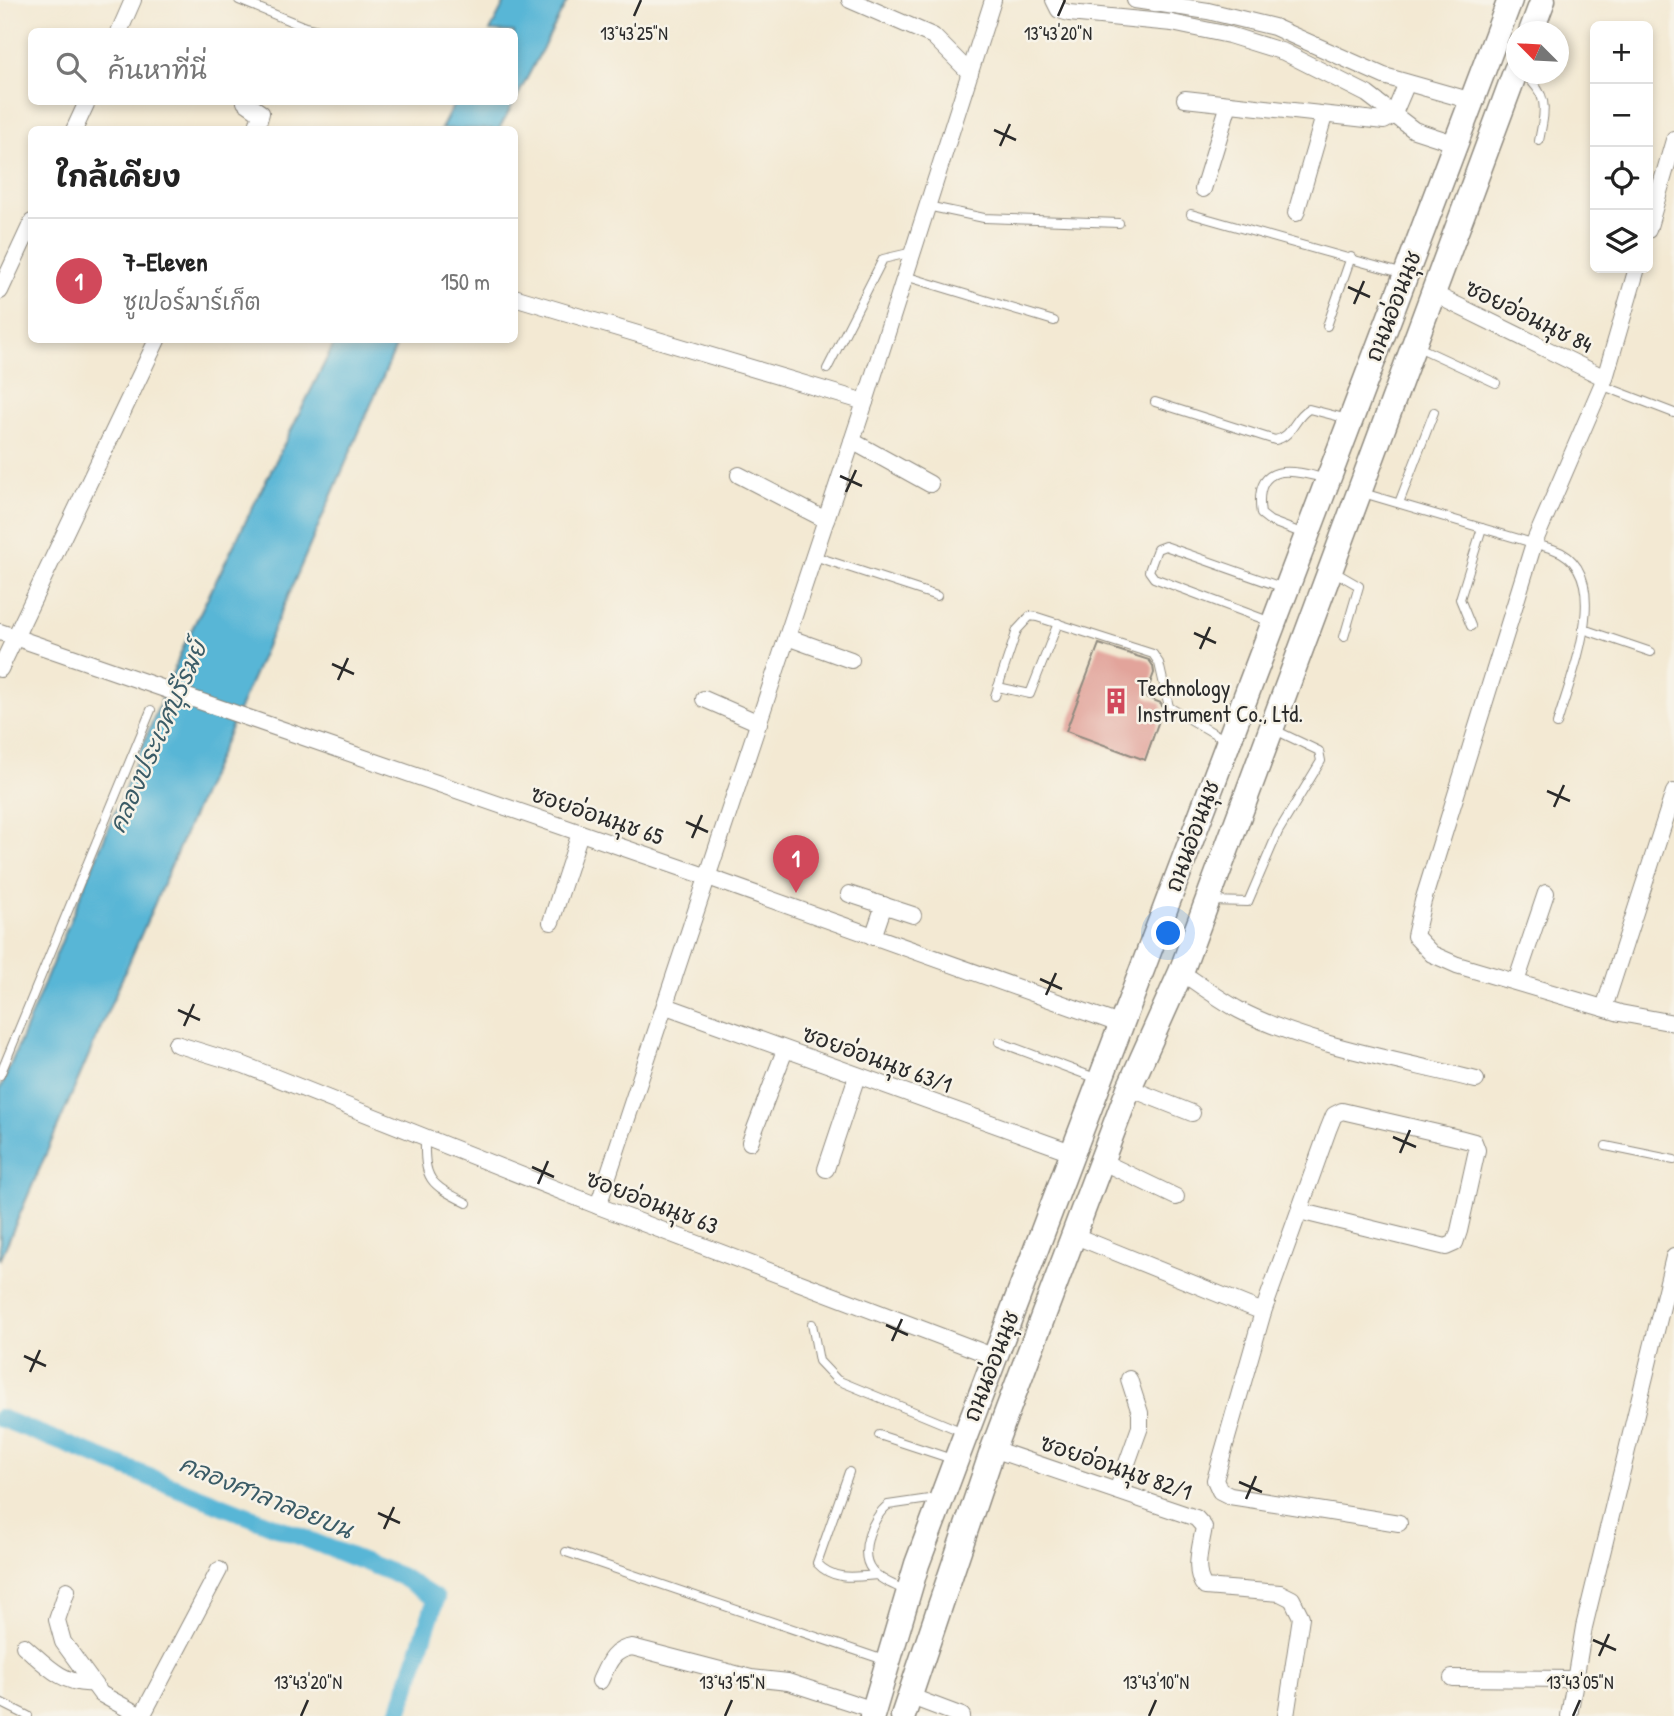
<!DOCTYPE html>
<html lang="th">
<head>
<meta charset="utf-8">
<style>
	body { margin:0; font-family:"Patrick Hand","Playpen Sans Thai",sans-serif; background:#f2f2f2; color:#222 }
	.controls { position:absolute; right:21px; top:21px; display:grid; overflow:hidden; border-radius:10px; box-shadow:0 4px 10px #0003 }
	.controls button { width:63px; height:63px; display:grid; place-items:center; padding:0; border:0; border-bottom:2px solid #e0e0e0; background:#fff; color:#222; font:35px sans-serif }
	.compass { position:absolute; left:1506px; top:21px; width:63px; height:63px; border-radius:50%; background:#fff; box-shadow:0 4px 10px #0003; rotate:294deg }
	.you { position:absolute; left:1169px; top:934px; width:24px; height:24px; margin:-18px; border:5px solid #fff; border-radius:50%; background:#1a73e8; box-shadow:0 0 0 10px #1a73e833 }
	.badge { display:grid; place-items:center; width:46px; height:46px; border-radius:50%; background:#d1495b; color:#fff; font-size:23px; font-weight:700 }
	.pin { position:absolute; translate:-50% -58px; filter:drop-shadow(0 2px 4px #0008) }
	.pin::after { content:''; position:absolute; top:37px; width:24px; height:21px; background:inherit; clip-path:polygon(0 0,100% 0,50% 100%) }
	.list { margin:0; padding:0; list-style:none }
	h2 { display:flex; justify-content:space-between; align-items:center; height:91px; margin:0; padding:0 28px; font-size:30px }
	h2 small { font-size:23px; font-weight:400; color:#767676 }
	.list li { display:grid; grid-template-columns:46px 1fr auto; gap:21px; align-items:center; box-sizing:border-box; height:126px; padding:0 28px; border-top:2px solid #e0e0e0 }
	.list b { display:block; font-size:26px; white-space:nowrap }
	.list p { margin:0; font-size:23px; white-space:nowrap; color:#767676 }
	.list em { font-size:23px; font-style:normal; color:#767676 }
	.icon { flex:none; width:38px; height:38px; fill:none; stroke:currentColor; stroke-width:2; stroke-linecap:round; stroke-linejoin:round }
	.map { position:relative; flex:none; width:1674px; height:1716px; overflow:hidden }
	.search { position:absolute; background:#fff; box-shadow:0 4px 10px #0003; left:28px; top:28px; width:490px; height:77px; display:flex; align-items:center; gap:18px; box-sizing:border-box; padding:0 24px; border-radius:10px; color:#767676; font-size:26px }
	.panel { position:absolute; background:#fff; box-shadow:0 4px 10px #0003; left:28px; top:126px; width:490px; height:217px; border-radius:10px }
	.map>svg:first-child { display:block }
	.water { fill:#58b6d6; stroke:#427080; stroke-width:2 }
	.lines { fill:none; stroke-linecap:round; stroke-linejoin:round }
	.canal { stroke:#58b6d6; stroke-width:18 }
	.building { fill:#e2a49b }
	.lane-casing { stroke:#8f8a7f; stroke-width:10 }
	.street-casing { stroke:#8f8a7f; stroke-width:18 }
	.primary-casing { stroke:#8f8a7f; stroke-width:27 }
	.lane { stroke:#fff; stroke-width:8 }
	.street { stroke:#fff; stroke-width:16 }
	.primary { stroke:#fff; stroke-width:24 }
	.ticks { fill:none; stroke:#2b2b2b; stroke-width:2.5 }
	.labels { text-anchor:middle; stroke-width:5; stroke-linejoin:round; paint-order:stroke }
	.street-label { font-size:23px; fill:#2b2b2b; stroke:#f7f3e8 }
	.poi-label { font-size:23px; fill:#2b2b2b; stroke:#f7f3e8; text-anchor:start }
	.water-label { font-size:24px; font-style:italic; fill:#3b5c67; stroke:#f7f3e8 }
	.ticks-label { font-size:18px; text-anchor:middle; fill:#2b2b2b; stroke:#f7f3e8; stroke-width:5; stroke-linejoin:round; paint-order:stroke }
</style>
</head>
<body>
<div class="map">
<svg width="1674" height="1716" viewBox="0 0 1674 1716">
	<rect width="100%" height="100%" fill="#f7f3e8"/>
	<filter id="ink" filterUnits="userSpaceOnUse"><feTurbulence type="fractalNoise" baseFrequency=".0143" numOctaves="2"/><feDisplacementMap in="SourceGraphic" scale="14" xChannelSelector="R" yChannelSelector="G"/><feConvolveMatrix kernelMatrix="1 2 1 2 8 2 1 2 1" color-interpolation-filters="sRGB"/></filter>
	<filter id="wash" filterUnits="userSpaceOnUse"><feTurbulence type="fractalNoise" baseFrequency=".00686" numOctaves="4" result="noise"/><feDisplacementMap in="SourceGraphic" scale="28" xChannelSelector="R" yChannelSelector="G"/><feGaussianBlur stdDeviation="1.57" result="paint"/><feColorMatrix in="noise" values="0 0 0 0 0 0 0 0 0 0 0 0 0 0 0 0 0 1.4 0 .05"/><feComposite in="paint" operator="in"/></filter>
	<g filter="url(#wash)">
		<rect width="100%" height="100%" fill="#f3e9d3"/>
		<g class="water">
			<path d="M506 0H568L515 101 514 32 490 31Z"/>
			<path d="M455 102H514L499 129H441Z"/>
			<path d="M336 340H399L0 1260V1090L185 643Z"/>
		</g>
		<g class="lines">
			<path class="canal" d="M0 1418 400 1576 436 1599 398 1716"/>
		</g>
		<g id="blocks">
			<path class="building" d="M1099 644 1149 660 1153 666 1154 673 1145 697 1161 703 1163 709 1145 760 1066 731Z"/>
		</g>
	</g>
	<g filter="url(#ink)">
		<use href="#blocks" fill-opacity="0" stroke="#8f8a7f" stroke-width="2"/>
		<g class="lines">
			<g class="lane-casing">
				<g id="lane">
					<path d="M239 0 305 27 327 32"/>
					<path d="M1524 74C1550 97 1545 109 1539 141"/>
					<path d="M927 206 984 218 1119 223"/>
					<path d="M1191 214 1404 274"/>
					<path d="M905 276 1054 321"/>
					<path d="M1327 326 1351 257"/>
					<path d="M1416 346 1496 383"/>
					<path d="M827 369 883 259 913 252"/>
					<path d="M1601 385 1674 413"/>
					<path d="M1155 402 1275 440C1293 437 1294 417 1309 409L1348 419"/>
					<path d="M1363 493 1553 549C1617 571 1570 678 1557 724"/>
					<path d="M1399 503 1434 412"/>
					<path d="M1304 534 1270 521 1261 514C1253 461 1291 469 1326 479"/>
					<path d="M814 556 937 596"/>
					<path d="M1333 571 1359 586 1344 637"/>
					<path d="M1271 622 1154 578 1149 571 1157 549 1165 546 1284 588"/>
					<path d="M1471 626 1460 599 1482 528"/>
					<path d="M1583 629 1651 652"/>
					<path d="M998 687 1030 694 1058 623"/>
					<path d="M995 696 1017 630 1030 616 1037 617 1153 654 1159 663 1169 707 1227 741"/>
					<path d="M1210 901 1248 902 1278 832 1321 761 1319 751 1275 730"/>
					<path d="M999 1042 1098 1079"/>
					<path d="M0 1075 151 710"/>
					<path d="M425 1137C424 1180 429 1184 467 1203"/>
					<path d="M1606 1146 1674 1160"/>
					<path d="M812 1324 819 1361 837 1380 963 1432"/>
					<path d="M879 1435 952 1459"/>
					<path d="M849 1472 817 1563C833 1581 855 1577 877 1575"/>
					<path d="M566 1552 884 1660"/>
					<path d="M906 1591C895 1585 879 1580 872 1570 858 1553 872 1517 888 1505L936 1498"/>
					<path d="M0 1702 28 1716"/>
				</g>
			</g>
			<g class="street-casing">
				<g id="street">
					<path d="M850 0 933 36 970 73"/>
					<path d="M1054 0 1059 10 1069 13 1172 23 1229 35 1284 52 1367 94 1414 130 1454 143"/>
					<path d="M1135 0 1208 11 1274 27 1384 76 1472 101"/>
					<path d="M119 32 133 0"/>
					<path d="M1185 99 1384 121 1393 116 1407 83"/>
					<path d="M245 102 261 113 256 130"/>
					<path d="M74 130 87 102"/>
					<path d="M1203 189 1229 104"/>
					<path d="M1296 213 1324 116"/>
					<path d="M1648 230 1674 140"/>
					<path d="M1637 268 1605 378 1534 543 1423 901 1415 936 1432 954 1457 965 1620 1013 1674 1023"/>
					<path d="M0 291 32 222"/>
					<path d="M1434 294 1605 378"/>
					<path d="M514 297 865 402"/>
					<path d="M852 441 930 484"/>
					<path d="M739 475 826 520"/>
					<path d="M0 632 708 877 1122 1025"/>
					<path d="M787 637 851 660"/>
					<path d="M0 669 157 340"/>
					<path d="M704 699 759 723"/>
					<path d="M849 894 913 915"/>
					<path d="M551 922 580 833"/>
					<path d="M873 937 884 905"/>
					<path d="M1181 972C1200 985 1219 999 1239 1010 1306 1045 1402 1061 1476 1080"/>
					<path d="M1516 982 1546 893"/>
					<path d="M666 1006 1074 1153"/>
					<path d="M1604 1008 1674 792"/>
					<path d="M176 1044 244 1065 598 1206 995 1357"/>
					<path d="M1129 1088 1192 1113"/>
					<path d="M750 1142 785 1050"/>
					<path d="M1101 1161 1176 1197"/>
					<path d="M826 1169 857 1076"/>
					<path d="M598 1206 865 402 993 0"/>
					<path d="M1073 1235 1263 1312 1215 1480 1220 1491 1230 1496 1399 1523"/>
					<path d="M1263 1312 1328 1130 1334 1115 1342 1111 1459 1138 1474 1142 1477 1150 1459 1231 1455 1243 1446 1247 1299 1211"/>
					<path d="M993 1449 1196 1518 1204 1527C1201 1546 1192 1572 1205 1587L1280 1593 1292 1599 1301 1617 1286 1716"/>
					<path d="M1117 1491 1140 1427V1413L1129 1379"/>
					<path d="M67 1590 57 1620 63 1642 101 1694 141 1716"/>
					<path d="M24 1646C45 1664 63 1685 91 1683"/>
					<path d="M1452 1678 1575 1679"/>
					<path d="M600 1681C608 1664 612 1650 632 1647L751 1678 788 1682 874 1710"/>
					<path d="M909 1696 962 1716"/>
					<path d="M142 1716 219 1570"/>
					<path d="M1569 1716 1584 1627 1674 1257"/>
				</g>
			</g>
			<g class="primary-casing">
				<g id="primary">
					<path d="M1531 32 1543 0"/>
					<path d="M872 1716 917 1564 956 1460 1510 0"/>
					<path d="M903 1716 993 1449 1129 1088 1181 972 1516 70"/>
				</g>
			</g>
			<use href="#lane" class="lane"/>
			<use href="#street" class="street"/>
			<use href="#primary" class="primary"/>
		</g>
	</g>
	<path class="ticks" d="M634 16 641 0M1058 16 1065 0M994 130 1016 140M1000 146 1010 124M1348 287 1370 297M1354 304 1364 281M840 476 862 486M846 492 856 470M1194 633 1216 643M1200 649 1210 627M332 664 354 674M338 680 348 658M1547 791 1570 801M1554 807 1564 785M686 822 708 832M692 838 702 815M1040 979 1062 989M1046 995 1056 973M178 1010 200 1020M184 1026 194 1004M1393 1137 1416 1147M1400 1153 1410 1130M532 1167 554 1177M538 1184 548 1161M886 1325 908 1335M892 1341 902 1319M24 1356 46 1366M30 1372 40 1350M1239 1482 1262 1492M1246 1499 1256 1476M378 1513 400 1523M384 1529 394 1507M1593 1640 1616 1650M1599 1656 1609 1634M301 1716 308 1700M725 1716 732 1700M1149 1716 1156 1700M1573 1716 1580 1700"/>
	<defs>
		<g id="building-bare" transform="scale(2.1)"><path d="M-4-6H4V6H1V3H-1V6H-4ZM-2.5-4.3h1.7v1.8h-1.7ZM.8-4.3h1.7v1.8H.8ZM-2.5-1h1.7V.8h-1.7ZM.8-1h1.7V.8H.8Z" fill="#d1495b" stroke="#f7f3e8" stroke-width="2.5" paint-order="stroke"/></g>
	</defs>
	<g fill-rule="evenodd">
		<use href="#building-bare" x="1116" y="701"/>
	</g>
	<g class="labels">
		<g class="street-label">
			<text transform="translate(1393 306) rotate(-69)" y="8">ถนนอ่อนนุช</text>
			<text transform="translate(1529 316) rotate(26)" y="8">ซอยอ่อนนุช 84</text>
			<text transform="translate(597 815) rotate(19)" y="8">ซอยอ่อนนุช 65</text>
			<text transform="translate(1192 836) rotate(-70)" y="8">ถนนอ่อนนุช</text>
			<text transform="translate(877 1059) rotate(20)" y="8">ซอยอ่อนนุช 63/1</text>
			<text transform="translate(652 1202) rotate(21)" y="8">ซอยอ่อนนุช 63</text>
			<text transform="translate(991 1366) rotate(-69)" y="8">ถนนอ่อนนุช</text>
			<text transform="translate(1116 1467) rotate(19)" y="8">ซอยอ่อนนุช 82/1</text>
		</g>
		<g class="poi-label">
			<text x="1137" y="696">Technology<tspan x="1137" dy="26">Instrument Co., Ltd.</tspan></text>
		</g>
		<g class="water-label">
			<text transform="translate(158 737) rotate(-66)" y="8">คลองประเวศบุรีรมย์</text>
			<text transform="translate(266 1497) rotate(22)" y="8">คลองศาลาลอยบน</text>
		</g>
	</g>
	<g class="ticks-label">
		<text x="634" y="40">13°43'25"N</text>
		<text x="1058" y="40">13°43'20"N</text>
		<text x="308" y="1689">13°43'20"N</text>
		<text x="732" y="1689">13°43'15"N</text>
		<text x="1156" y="1689">13°43'10"N</text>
		<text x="1580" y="1689">13°43'05"N</text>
	</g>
</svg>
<div class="controls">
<button>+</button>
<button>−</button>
<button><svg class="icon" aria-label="locate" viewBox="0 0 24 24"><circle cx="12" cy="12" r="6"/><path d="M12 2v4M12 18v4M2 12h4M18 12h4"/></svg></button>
<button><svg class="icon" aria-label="layers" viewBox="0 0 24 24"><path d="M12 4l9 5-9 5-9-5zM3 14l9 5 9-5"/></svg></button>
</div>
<svg class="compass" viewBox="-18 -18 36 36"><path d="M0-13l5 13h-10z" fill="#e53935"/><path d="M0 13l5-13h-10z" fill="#767676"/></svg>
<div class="you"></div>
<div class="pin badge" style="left:796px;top:893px">1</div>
<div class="search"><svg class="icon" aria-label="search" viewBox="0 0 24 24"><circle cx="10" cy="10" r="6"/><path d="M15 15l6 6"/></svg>ค้นหาที่นี่</div>
<section class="panel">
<h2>ใกล้เคียง<small></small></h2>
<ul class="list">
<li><span class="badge">1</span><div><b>7-Eleven</b><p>ซูเปอร์มาร์เก็ต</p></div><em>150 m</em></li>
</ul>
</section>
</div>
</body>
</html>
